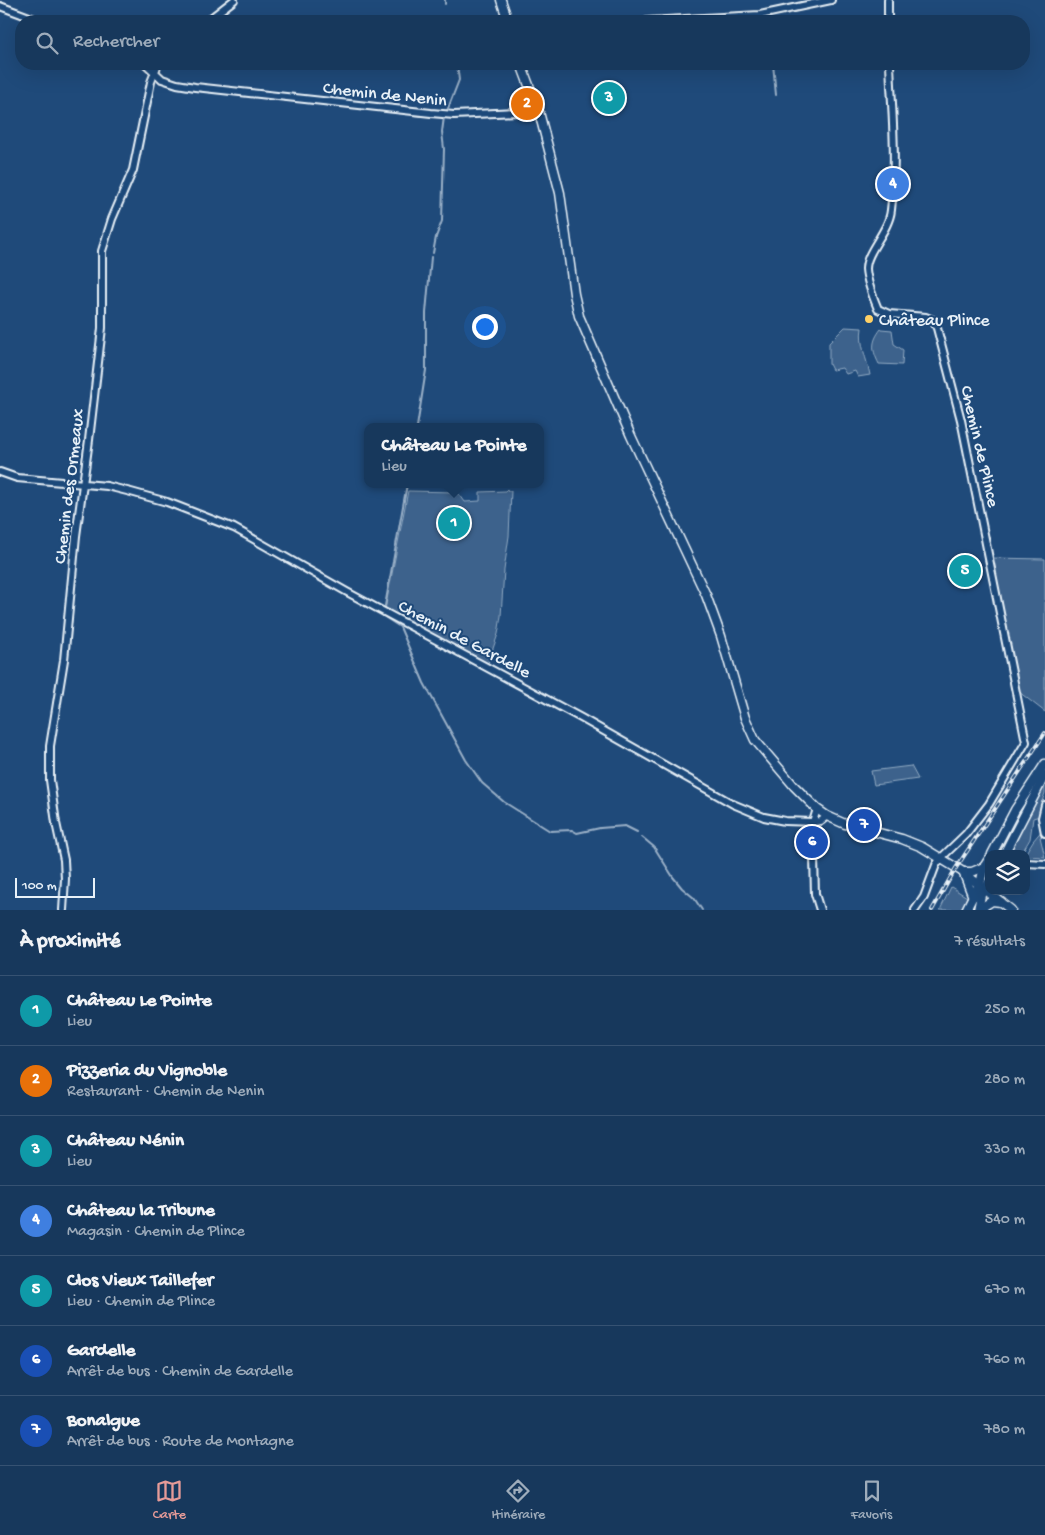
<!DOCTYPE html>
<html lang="fr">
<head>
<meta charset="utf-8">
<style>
	body { margin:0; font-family:"Gochi Hand",sans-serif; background:#244365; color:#f1f3f6 }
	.controls { position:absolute; right:15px; bottom:15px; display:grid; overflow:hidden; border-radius:10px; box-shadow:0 5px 20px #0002 }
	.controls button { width:45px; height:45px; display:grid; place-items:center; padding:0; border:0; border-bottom:1px solid #365272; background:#17385c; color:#f1f3f6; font:25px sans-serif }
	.scale { position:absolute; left:15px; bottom:12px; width:80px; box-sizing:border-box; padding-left:5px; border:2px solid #e8f1f8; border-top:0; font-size:14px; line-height:18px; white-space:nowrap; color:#e8f1f8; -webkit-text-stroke:4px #1f4a7a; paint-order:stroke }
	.you { position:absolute; left:484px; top:326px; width:18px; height:18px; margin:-12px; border:4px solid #fff; border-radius:50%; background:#1a73e8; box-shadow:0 0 0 8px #1a73e833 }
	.badge { display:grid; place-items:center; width:32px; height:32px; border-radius:50%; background:#e69b98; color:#fff; font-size:16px; font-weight:700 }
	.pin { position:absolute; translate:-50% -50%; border:2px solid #fff; box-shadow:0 1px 5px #0006 }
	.popup { position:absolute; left:364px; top:423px; width:180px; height:65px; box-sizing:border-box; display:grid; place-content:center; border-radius:10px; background:#17385c; filter:drop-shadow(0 1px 4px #0005); font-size:16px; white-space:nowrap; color:#9eacbb }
	.popup b { font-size:19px; color:#f1f3f6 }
	.popup::after { content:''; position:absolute; left:50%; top:100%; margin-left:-10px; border:10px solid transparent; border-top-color:#17385c }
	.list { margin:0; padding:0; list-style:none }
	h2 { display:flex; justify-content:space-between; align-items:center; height:65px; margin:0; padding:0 20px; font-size:21px }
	h2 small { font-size:16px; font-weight:400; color:#9eacbb }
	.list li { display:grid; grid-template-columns:32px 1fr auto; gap:15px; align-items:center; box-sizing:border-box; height:70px; padding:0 20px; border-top:1px solid #365272 }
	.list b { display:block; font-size:19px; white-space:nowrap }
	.list p { margin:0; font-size:16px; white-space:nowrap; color:#9eacbb }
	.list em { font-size:16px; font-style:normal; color:#9eacbb }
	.icon { flex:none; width:28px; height:28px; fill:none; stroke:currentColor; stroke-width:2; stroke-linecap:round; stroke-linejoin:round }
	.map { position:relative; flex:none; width:1045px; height:910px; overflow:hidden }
	.search { position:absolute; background:#17385c; box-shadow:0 5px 20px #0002; left:15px; right:15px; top:15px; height:55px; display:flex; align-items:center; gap:12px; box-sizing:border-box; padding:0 18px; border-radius:20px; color:#9eacbb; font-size:19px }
	.sheet { height:555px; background:#17385c }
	nav { display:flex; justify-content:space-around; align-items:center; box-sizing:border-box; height:70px; border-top:1px solid #365272; background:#17385c; font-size:14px; color:#9eacbb }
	nav a { display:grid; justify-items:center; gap:2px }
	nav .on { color:#e69b98 }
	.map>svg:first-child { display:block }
	.green { fill:#3c628c; stroke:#92aac2 }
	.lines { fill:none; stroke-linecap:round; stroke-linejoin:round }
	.stream { stroke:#9ab0c7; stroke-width:2 }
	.minor-casing { stroke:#e8f1f8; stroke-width:10 }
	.major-casing { stroke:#e8f1f8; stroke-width:11 }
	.minor { stroke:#1f4a7a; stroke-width:6 }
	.major { stroke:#1f4a7a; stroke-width:8 }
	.rail-casing { stroke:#e8f1f8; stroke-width:4 }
	.rail { stroke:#1f4a7a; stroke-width:2; stroke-dasharray:5.5; stroke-linecap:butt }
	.poi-dot { fill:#ffd166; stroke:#1f4a7a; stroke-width:2 }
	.labels { text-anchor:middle; stroke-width:4; stroke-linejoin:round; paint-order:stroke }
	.street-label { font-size:18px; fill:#e8f1f8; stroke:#1f4a7a }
	.poi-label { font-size:18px; fill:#e8f1f8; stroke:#1f4a7a; text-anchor:start }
</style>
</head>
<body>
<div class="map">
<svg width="1045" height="910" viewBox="0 0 1045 910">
	<rect width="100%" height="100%" fill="#1f4a7a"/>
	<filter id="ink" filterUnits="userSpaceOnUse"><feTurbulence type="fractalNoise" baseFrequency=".02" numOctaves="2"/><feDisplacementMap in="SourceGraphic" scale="10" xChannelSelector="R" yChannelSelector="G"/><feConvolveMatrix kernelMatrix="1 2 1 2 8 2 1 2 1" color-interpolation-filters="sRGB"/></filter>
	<g filter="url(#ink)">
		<g class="green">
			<path d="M845 327 862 328C859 344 867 359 870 375L858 377 855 371 846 374 842 368 832 370 829 364V343Z"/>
			<path d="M881 329 892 330 894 344 903 350 902 365 879 364C872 350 871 342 881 329Z"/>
			<path d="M507 489 508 491H511L509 536 504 570 501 616 498 634 488 663 385 610 408 491 454 492 460 495 465 502 480 501V492L505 491Z"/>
			<path d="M992 558 1045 559V712L1019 692Z"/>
			<path d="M911 766 918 779 874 785 871 771Z"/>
			<path d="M1045 780V793L1040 807V816L1033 818 1030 839 1021 854H1005Z"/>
			<path d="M1043 829 1045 836 1040 837 1045 857 1026 856 1025 854 1033 841Z"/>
			<path d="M951 887 967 897 962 910H940Z"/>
		</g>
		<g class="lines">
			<g class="stream">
				<path d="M445 0V4"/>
				<path d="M445 18 447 21"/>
				<path d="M714 21 767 18 768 21"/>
				<path d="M773 64 776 95"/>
				<path d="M447 111 459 80 457 64"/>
				<path d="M433 253 436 237 442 221 444 149 442 132 444 117"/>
				<path d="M417 427 426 370V313L431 257"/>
				<path d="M385 606 407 484"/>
				<path d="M383 616 400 627 424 683 466 760 482 783 504 802 550 831 572 830 577 833 600 828 625 826 637 832"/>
				<path d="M642 837 654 847 673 877 682 888 694 898 702 910"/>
			</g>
			<g class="minor-casing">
				<g id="minor">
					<path d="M888 0V21"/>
					<path d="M0 6 40 21"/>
					<path d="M207 21 234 0"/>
					<path d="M647 21 760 15 831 0"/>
					<path d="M146 64 162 79 177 84 195 87 431 113 454 115 539 111"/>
					<path d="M890 64C892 112 897 161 891 210 889 231 866 251 866 269 867 283 873 297 878 309L889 314 926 317 933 320 937 328 961 420 1026 742 989 804 966 834 941 858 936 865 924 897 915 910"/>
					<path d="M0 472 17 478 107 486 131 492 167 502 234 528 347 592 581 718 733 804 764 817 785 821 813 822 821 821 827 816"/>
					<path d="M1045 805 1042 818 1045 833"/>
					<path d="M817 809 813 822 815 894 820 910"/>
					<path d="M1026 863 1045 864"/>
					<path d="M63 910 65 879 64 860 56 823 50 780V746L64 660 76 536 89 440 102 328V251L112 219 133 170 151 82 158 64"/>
				</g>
			</g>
			<g class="major-casing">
				<g id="major">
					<path d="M501 0 508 21"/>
					<path d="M521 64 539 112 560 193 574 294 579 316 631 436 706 595 721 636 745 718 755 740 794 786 817 809 827 816 845 824 902 839 922 847 963 872 1011 910"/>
					<path d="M992 854 1015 810 1045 764"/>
					<path d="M1004 854 1045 775"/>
					<path d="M963 872H972L984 867"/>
					<path d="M964 874 973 897"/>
					<path d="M979 909 992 901 1001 902"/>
					<path d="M966 910 981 880 984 867 989 859"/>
					<path d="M978 910 981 895 989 882"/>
				</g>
			</g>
			<use href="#minor" class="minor"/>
			<use href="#major" class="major"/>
			<g class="rail-casing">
				<path id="rail" d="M932 910 956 868 1045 733"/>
			</g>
			<use href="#rail" class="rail"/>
		</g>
	</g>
	<circle class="poi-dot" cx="869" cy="319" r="5"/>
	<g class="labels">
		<g class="street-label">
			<text transform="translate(385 93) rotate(6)" y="6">Chemin de Nenin</text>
			<text transform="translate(981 446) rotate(77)" y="6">Chemin de Plince</text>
			<text transform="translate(68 486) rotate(-83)" y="6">Chemin des Ormeaux</text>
			<text transform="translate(465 638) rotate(28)" y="6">Chemin de Gardelle</text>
		</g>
		<g class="poi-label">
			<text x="879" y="325">Château Plince</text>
		</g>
	</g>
</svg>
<div class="controls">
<button><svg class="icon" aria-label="layers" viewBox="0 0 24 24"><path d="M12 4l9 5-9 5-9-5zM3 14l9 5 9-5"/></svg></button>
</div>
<div class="scale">100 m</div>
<div class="you"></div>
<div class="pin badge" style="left:454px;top:523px;background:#0f9aa8">1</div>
<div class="popup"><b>Château Le Pointe</b>Lieu</div>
<div class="pin badge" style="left:527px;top:104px;background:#e8710a">2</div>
<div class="pin badge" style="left:609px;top:98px;background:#0f9aa8">3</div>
<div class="pin badge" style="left:893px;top:184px;background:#3f7fe0">4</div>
<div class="pin badge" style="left:965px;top:571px;background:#0f9aa8">5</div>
<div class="pin badge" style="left:812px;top:842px;background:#1a4fb4">6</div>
<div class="pin badge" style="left:864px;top:825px;background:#1a4fb4">7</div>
<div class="search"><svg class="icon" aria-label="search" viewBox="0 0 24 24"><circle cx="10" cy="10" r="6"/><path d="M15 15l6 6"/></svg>Rechercher</div>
</div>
<section class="sheet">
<h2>À proximité<small>7 résultats</small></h2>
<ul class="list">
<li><span class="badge" style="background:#0f9aa8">1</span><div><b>Château Le Pointe</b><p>Lieu</p></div><em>250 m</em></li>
<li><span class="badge" style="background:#e8710a">2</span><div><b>Pizzeria du Vignoble</b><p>Restaurant · Chemin de Nenin</p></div><em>280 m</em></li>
<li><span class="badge" style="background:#0f9aa8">3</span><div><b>Château Nénin</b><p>Lieu</p></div><em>330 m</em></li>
<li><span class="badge" style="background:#3f7fe0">4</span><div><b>Château la Tribune</b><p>Magasin · Chemin de Plince</p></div><em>540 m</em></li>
<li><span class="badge" style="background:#0f9aa8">5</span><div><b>Clos Vieux Taillefer</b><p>Lieu · Chemin de Plince</p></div><em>670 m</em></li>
<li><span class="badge" style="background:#1a4fb4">6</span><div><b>Gardelle</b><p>Arrêt de bus · Chemin de Gardelle</p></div><em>760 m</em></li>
<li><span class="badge" style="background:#1a4fb4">7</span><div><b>Bonalgue</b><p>Arrêt de bus · Route de Montagne</p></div><em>780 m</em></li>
</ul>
</section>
<nav>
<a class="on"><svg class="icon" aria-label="map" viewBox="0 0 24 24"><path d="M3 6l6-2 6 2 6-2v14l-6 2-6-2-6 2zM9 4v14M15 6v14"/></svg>Carte</a>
<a><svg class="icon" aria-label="directions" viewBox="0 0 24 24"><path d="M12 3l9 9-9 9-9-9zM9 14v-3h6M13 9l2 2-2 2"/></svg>Itinéraire</a>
<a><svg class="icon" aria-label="saved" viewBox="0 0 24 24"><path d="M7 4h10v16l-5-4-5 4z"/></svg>Favoris</a>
</nav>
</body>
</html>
